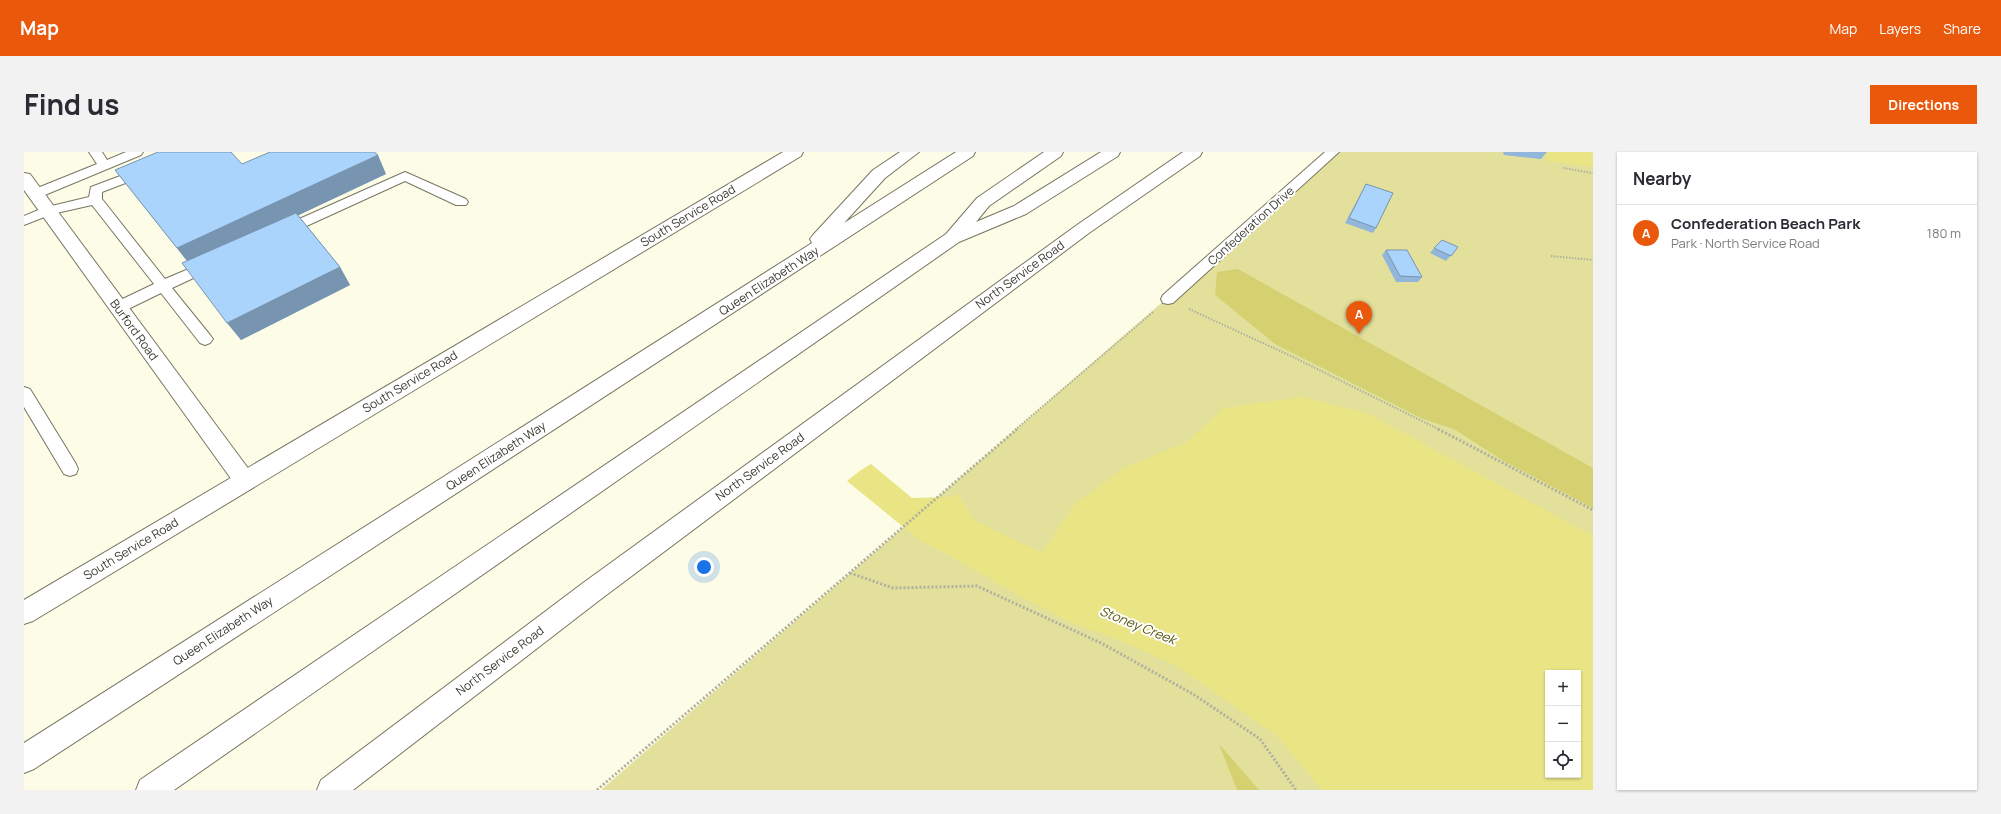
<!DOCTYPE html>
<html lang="en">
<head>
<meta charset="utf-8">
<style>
	body { margin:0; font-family:Manrope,sans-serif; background:#f2f2f3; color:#2b2b33 }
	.controls { position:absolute; right:12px; bottom:12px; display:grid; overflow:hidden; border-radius:0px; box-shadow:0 1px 3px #0004 }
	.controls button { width:36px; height:36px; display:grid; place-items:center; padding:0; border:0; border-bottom:1px solid #e1e1e2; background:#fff; color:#2b2b33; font:20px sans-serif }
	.you { position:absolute; left:680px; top:415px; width:14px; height:14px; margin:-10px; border:3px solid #fff; border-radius:50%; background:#1a73e8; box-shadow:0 0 0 6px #1a73e833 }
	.badge { display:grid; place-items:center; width:26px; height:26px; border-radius:50%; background:#ea580c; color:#fff; font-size:13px; font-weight:700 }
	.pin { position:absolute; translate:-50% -33px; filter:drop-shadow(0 1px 2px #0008) }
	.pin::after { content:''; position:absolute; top:21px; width:14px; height:12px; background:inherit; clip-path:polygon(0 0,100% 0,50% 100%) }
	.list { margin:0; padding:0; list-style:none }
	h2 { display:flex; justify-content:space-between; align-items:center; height:52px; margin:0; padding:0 16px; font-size:17px }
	h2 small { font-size:13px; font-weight:400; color:#7c7c81 }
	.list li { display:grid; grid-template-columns:26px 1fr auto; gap:12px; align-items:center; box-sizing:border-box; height:56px; padding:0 16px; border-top:1px solid #e1e1e2 }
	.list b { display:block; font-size:15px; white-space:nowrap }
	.list p { margin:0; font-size:13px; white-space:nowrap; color:#7c7c81 }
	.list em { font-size:13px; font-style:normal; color:#7c7c81 }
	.icon { flex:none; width:22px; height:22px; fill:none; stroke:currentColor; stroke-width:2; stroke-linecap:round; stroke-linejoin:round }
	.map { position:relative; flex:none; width:1569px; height:638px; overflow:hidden; border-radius:0px }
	header { display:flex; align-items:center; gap:24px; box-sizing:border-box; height:56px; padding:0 20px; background:#ea580c; color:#fff }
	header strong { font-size:19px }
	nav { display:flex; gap:22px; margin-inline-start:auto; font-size:14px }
	.intro { display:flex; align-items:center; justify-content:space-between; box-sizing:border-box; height:96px; padding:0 24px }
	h1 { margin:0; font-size:28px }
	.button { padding:10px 18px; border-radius:0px; background:#ea580c; color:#fff; font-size:14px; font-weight:700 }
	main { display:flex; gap:24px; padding:0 24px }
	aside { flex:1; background:#fff; border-radius:0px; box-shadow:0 1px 3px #0004 }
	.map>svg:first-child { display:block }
	.green { fill:#e3e09c; fill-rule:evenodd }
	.forest { fill:#d5d070 }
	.water { fill:#e9e484; fill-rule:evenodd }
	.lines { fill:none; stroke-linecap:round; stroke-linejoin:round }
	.lane-casing { stroke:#777663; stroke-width:2 }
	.street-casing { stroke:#777663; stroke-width:2 }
	.secondary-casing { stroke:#777663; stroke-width:2 }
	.highway-casing { stroke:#777663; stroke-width:2 }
	.path-far1 { stroke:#b0b09f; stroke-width:2; stroke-dasharray:1.5 1.5; stroke-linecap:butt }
	.path { stroke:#b0b09f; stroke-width:3; stroke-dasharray:2 2; stroke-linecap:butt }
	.lane { fill:#fff; fill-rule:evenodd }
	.street { fill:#fff; fill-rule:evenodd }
	.secondary { fill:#fff; fill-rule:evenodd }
	.highway { fill:#fff; fill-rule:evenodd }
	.wall { fill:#92b6d9 }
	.shaded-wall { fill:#7794b0 }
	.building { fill:#aad4fc; stroke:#7794b0 }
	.labels { text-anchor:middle; stroke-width:4; stroke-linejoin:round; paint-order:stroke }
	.street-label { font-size:12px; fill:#3a3a31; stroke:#fff }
	.water-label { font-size:13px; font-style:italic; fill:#5d5910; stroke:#fff }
</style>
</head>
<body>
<header>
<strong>Map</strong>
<nav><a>Map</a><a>Layers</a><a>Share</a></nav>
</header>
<div class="intro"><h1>Find us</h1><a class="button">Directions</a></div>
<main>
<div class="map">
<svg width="1569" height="638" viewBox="0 0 1569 638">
	<rect width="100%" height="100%" fill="#fdfde7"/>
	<path class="green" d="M1311 0H1569V638H577ZM1524 521H1554V623H1524Z"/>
	<g class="forest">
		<path d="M1214 117 1569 316V356L1478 308 1430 277 1399 267 1251 192 1191 143 1193 120Z"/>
		<path d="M1195 592 1235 638H1213Z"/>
	</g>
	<g class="water">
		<path d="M1520 0H1569V15L1523 9Z"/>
		<path d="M1279 245 1345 262 1569 384V638H1298L1253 584 1154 515 1100 490 1046 470 983 437 930 406 894 387 823 329 837 318 847 312 888 346 924 345 934 342 951 369 1018 401 1050 353 1100 316 1163 290 1200 256ZM1524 521H1554V623H1524Z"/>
	</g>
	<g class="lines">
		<g class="lane-casing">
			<g id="lane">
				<path d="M65 0H78L83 8 102 0H119L117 3 16 45H6L4 42 6 39 73 12Z"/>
				<path d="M1301 0H1315L1149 151 1144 152 1139 151 1137 147 1139 143Z"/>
				<path d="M120 15 125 16 126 19 125 22 78 40V47L141 127 181 110 186 108 191 110 193 113 191 116 148 136 186 183 189 187 186 191 181 193 176 191 137 141 98 160 93 161 88 160 86 156 88 152 130 132 68 53 28 62 0 73V64L19 56 65 45 67 35Z"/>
				<path d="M381 20 442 47 444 50 442 53H432L381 29 265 82H255L253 79 255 76Z"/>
				<path d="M0 235 6 237 52 312 54 317 52 322 46 324 40 322 0 255Z"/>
			</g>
		</g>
		<g class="street-casing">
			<path id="street" d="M0 21 6 22 229 323 232 329 229 335 221 338 213 335 0 38Z"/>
		</g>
		<g class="secondary-casing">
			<g id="secondary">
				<path d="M759 0H779L777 4 9 469 0 472V448Z"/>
				<path d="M1159 0H1178L1176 4 1065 81 577 447 329 638H293L297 628 559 431 1053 73Z"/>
			</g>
		</g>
		<g class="highway-casing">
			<g id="highway">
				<path d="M876 0H895L861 26 820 71 932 0H951L949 4 10 617 0 621V591L788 91 786 87 789 83 849 18Z"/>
				<path d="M1020 0H1039L1037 4 965 54 952 70 990 54 1077 0H1096L1094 4 1002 62 935 90 150 638H112L116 628 922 82 953 46Z"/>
			</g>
		</g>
		<g class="path-far1">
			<path d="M1539 16 1569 21"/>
			<path d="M1527 104 1569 108"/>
			<path d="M1165 157 1267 204 1416 278"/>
			<path d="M991 278 1129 160"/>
		</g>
		<g class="path">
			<path d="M1414 277 1569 358"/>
			<path d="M826 421 869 436 953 434 1077 491 1169 542 1236 587 1272 638"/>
			<path d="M573 638 993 277"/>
		</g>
		<use href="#lane" class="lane"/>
		<use href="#street" class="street"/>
		<use href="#secondary" class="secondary"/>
		<use href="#highway" class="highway"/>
	</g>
	<g class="wall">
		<path d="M1479 0H1523L1517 7 1480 3Z"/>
		<path d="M218 12 362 22 274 63 316 115 326 133 217 188 163 109 91 18Z"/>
		<path d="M1342 32 1352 76 1349 81 1321 71Z"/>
		<path d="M1434 95 1422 109 1406 101 1410 96Z"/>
		<path d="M1362 98 1398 125 1394 130H1372L1358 103Z"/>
	</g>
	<g class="shaded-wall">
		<path d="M354 3 362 22 167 114 153 96Z"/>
		<path d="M316 115 326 133 217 188 203 171Z"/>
	</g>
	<g class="building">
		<path d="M134 0H207L218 12 246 0H350L354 3 153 96 91 18Z"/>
		<path d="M1342 32 1369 41 1352 76 1325 66Z"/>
		<path d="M272 61 316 115 203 171 158 111Z"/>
		<path d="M1418 88 1434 95 1427 104 1410 96Z"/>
		<path d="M1362 98H1383L1398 125 1376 124Z"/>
	</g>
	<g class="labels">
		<g class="street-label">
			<text transform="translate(664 64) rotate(-31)" y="4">South Service Road</text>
			<text transform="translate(1227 74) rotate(-42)" y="4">Confederation Drive</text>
			<text transform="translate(996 123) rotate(-36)" y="4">North Service Road</text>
			<text transform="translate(745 129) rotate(-33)" y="4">Queen Elizabeth Way</text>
			<text transform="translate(110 178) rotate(54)" y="4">Burford Road</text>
			<text transform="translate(386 230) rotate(-31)" y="4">South Service Road</text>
			<text transform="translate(472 304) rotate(-33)" y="4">Queen Elizabeth Way</text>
			<text transform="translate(736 315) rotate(-36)" y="4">North Service Road</text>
			<text transform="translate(107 397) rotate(-31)" y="4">South Service Road</text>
			<text transform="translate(199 479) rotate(-33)" y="4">Queen Elizabeth Way</text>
			<text transform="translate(476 509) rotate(-37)" y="4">North Service Road</text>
		</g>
		<g class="water-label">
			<text transform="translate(1114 473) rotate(22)" y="5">Stoney Creek</text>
		</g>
	</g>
</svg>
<div class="controls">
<button>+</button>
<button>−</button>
<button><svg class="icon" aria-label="locate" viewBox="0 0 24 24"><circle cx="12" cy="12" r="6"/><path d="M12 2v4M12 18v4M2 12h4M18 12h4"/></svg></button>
</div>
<div class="you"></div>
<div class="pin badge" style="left:1335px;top:182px">A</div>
</div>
<aside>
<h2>Nearby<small></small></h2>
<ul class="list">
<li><span class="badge">A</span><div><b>Confederation Beach Park</b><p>Park · North Service Road</p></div><em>180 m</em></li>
</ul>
</aside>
</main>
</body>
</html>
